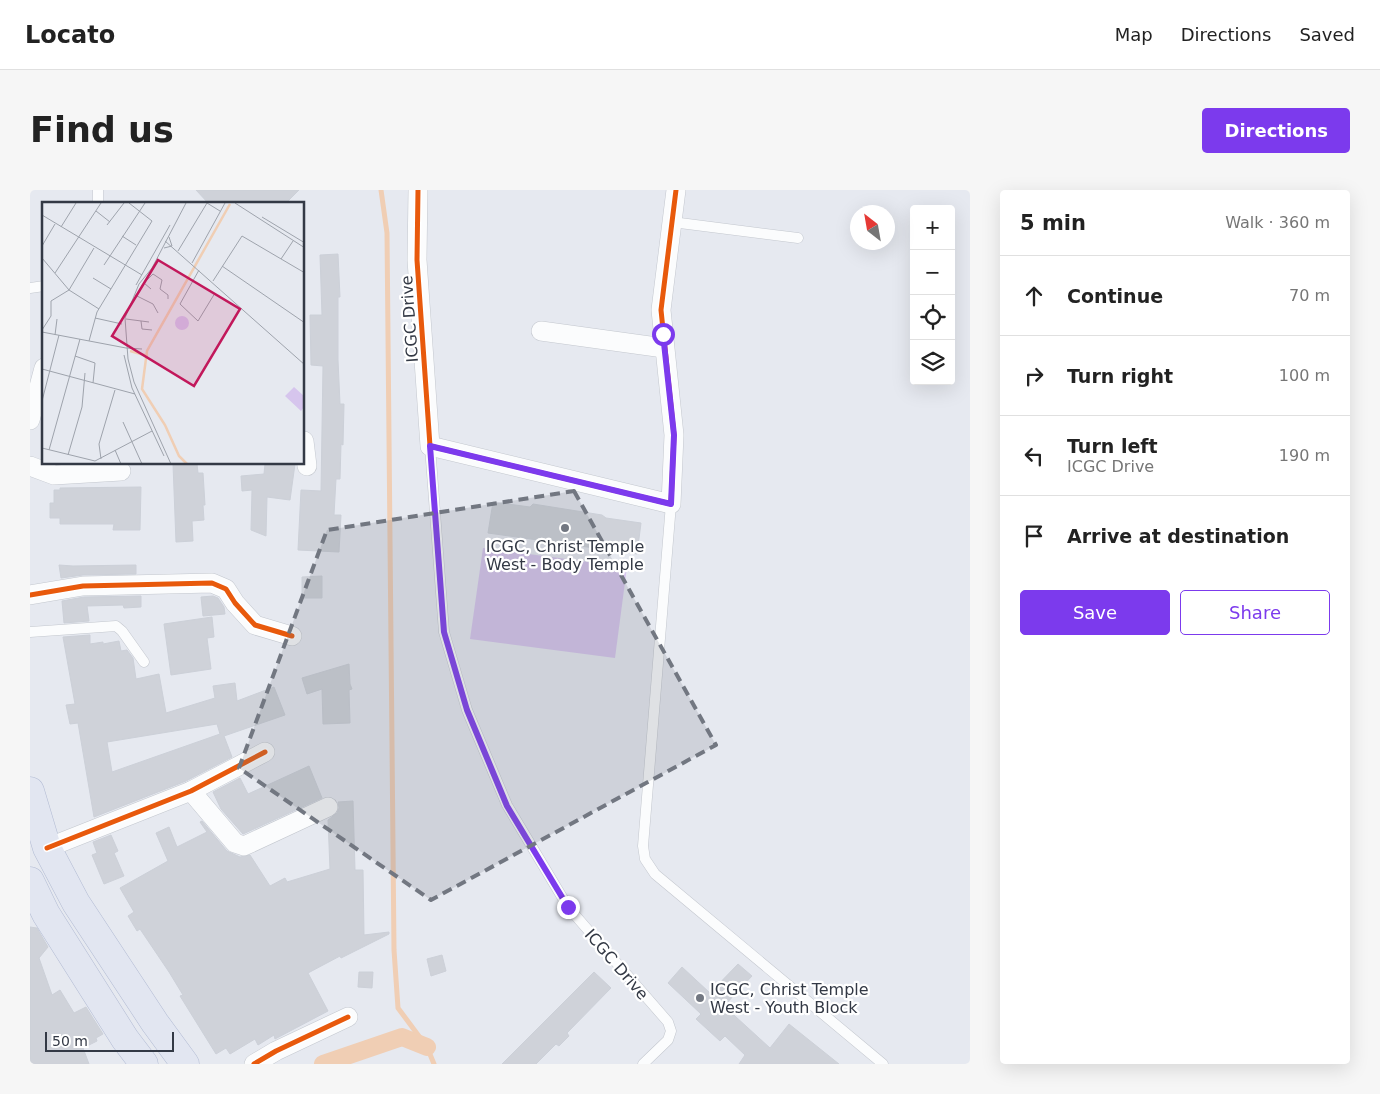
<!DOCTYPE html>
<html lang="en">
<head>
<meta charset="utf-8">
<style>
	body { margin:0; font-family:"DejaVu Sans",sans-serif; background:#f6f6f6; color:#222 }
	.controls { position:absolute; right:15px; top:15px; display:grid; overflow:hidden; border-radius:5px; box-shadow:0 5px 20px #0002 }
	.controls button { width:45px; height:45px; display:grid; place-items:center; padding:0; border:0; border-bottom:1px solid #e0e0e0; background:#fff; color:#222; font:25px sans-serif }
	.compass { position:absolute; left:820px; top:15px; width:45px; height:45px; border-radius:50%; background:#fff; box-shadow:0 5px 20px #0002; rotate:329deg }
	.scale { position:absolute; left:15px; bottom:12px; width:129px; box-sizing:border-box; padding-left:5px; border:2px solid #333945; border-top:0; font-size:14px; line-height:18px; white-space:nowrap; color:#333945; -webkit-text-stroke:4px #fff; paint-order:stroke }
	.stop { position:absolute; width:15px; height:15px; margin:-11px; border:4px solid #7c3aed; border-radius:50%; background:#fff }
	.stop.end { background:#7c3aed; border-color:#fff; box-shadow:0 1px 5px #0008 }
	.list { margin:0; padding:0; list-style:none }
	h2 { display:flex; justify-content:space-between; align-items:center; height:65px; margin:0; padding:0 20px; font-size:21px }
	h2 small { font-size:16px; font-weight:400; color:#767676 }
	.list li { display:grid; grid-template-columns:32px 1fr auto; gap:15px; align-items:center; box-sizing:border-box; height:80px; padding:0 20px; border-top:1px solid #e0e0e0 }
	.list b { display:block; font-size:19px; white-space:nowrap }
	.list p { margin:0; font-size:16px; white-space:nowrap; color:#767676 }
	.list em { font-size:16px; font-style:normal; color:#767676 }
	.actions { display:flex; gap:10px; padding:15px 20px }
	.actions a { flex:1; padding:11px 0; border:1px solid #7c3aed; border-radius:5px; text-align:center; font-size:18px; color:#7c3aed }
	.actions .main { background:#7c3aed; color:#fff }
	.icon { flex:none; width:28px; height:28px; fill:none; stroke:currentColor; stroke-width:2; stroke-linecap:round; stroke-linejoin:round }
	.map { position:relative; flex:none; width:940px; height:874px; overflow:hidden; border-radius:5px }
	header { display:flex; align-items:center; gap:30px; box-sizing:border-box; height:70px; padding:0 25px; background:#fff; border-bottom:1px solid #e0e0e0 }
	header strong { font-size:24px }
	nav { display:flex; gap:28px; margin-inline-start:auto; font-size:18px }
	.intro { display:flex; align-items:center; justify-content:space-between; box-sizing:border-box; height:120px; padding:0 30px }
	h1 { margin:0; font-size:35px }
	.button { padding:12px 22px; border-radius:5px; background:#7c3aed; color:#fff; font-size:18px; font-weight:700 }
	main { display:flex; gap:30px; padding:0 30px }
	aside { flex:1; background:#fff; border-radius:5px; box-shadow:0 5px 20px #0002 }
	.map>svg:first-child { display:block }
	.green { fill:#d6c5ed }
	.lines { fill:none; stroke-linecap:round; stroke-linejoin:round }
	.stream { stroke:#f0ceb4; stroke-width:5 }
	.canal { stroke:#f0ceb4; stroke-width:18 }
	.building { fill:#cfd2d9; stroke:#ccd0d8; fill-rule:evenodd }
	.service-casing { stroke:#c3c7ce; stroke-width:11 }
	.minor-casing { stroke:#c3c7ce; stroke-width:20 }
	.primary-casing { stroke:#b2bbd3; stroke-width:29 }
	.service { stroke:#fbfcfd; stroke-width:10 }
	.minor { stroke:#fbfcfd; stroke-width:19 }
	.primary { stroke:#e2e6f1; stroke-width:28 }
	.cycleway-casing { stroke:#fff; stroke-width:8 }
	.cycleway { stroke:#e8590c; stroke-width:5 }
	.route { stroke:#7c3aed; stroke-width:6 }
	.marked { fill:#727781; fill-opacity:0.2; stroke:#727781; stroke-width:4; stroke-dasharray:10 6; stroke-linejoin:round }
	.poi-dot { fill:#727781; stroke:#fff; stroke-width:2 }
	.labels { text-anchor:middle; stroke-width:4.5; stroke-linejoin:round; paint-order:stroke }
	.street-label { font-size:16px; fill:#333945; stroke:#fff }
	.poi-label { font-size:16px; fill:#333945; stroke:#fff }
	.inset-river { fill:none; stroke:#f0ceb4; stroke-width:2.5 }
	.inset-road { fill:none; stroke:#9ea3ac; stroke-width:1 }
	.view { fill:#c2185b; fill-opacity:0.15; stroke:#c2185b; stroke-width:2.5 }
	.inset-edge { fill:none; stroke:#333945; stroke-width:2.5 }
</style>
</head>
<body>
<header>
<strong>Locato</strong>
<nav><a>Map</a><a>Directions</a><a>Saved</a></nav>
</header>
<div class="intro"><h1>Find us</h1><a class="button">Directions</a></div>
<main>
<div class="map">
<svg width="940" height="874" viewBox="0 0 940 874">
	<rect width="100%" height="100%" fill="#e6e9f0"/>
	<path class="green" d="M453 358 597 377 585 468 440 449Z"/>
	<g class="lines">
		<path class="stream" d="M351 0 357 43 364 760 368 818 397 857 404 874"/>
		<path class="canal" d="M293 874 372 847 397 857"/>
	</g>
	<g class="building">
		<path d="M166 0H269L255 14H179Z"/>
		<path d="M308 64 310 107H308V170L310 214H314L313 255 311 254 310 289H306L304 325H311L309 362 268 360 271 300 291 301 293 176 281 175 280 125H292L290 65Z"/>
		<path d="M143 274H167L168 283H173L175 315H173L174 330 162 331 163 351 146 352Z"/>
		<path d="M235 274H265L260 310 237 307 236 346 221 340 222 300 212 301 211 286 234 284Z"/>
		<path d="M111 297 110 340H83L84 334H30V328H20V313H24V300H30V298Z"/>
		<path d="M463 312 500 317 503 314 572 325 576 328 611 333 607 364 458 343Z"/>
		<path d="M29 375 43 376 106 375V384L53 385 31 388Z"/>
		<path d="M292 386V408H272V387Z"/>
		<path d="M111 406V417L94 418 93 415 57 416 59 431 34 433 32 411 54 407Z"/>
		<path d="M183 406 188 408 194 417 195 424 173 426 171 407Z"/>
		<path d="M182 427 184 447 177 448 181 479 141 485 134 434Z"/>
		<path d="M60 445V454L73 452V454L89 451 91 461 97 460 103 468 106 489 129 484 136 523 185 508 183 496 205 493 207 511 244 497 255 525 194 546 202 567 156 591 64 627 48 533 40 534 36 515 45 514 33 447ZM187 534 190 544 82 582 77 552Z"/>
		<path d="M319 474 320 494 322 499 319 500 320 533 293 534 292 499 277 504 272 488Z"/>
		<path d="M279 576 292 608 213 644 191 619 183 602 210 588 218 604Z"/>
		<path d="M323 611 325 680H333L334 745 359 742V744L311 768 310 766 278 783 298 821 245 849 244 845 228 855 225 849 200 864 196 858 186 864 150 806 153 805 139 782 110 739 107 741 98 726 104 722 90 698 138 671 126 643 139 637 147 657 177 642 170 632 172 631 197 661 210 667 220 665 240 696 255 688 257 692 300 679 298 630 307 623 309 618 308 612Z"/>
		<path d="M81 645 88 661 84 663 94 686 74 694 62 665 67 663 63 652Z"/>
		<path d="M0 737 7 738 18 757 9 768 22 805 30 800 44 823 56 817 73 844 66 848 67 851 53 858 59 874H0Z"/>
		<path d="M412 765 416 781 401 786 397 769Z"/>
		<path d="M708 774 722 786 694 816 740 858 759 834 809 874H709L715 865 695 846 690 851 666 829 671 824 638 793 652 777 680 803Z"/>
		<path d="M329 782H343L342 798 328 797Z"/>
		<path d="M564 782 581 798 537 843 539 846 529 856 526 854 506 874H472Z"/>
	</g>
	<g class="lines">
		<g class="service-casing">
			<g id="service">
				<path d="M68 14V0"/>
				<path d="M642 32 768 48"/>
				<path d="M0 98 14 96"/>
				<path d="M400 256 414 442 437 520 477 615 538 717 638 832 641 841 638 850 613 874"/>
				<path d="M641 314 613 656 615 669 625 684 853 874"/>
				<path d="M0 442 86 436 92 441 114 472"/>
			</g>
		</g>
		<g class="minor-casing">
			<g id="minor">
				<path d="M388 0 387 70 400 256 641 314 644 245 631 120 646 0"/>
				<path d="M511 141 634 158"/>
				<path d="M0 230 14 178"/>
				<path d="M274 251 277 276"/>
				<path d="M0 276 24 285 91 281"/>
				<path d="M0 405 53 396 182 393 196 399 205 413 225 435 262 446"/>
				<path d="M161 601 205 653 214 656 298 617"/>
				<path d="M17 658 161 601 235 562"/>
				<path d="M224 874 246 861 318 827"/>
			</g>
		</g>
		<g class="primary-casing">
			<g id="primary">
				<path d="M0 601 17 658 46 713 125 833 155 874"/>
				<path d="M0 691 16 724 95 849 114 874"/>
			</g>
		</g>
		<use href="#service" class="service"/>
		<use href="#minor" class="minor"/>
		<use href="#primary" class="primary"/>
		<g class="cycleway-casing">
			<g id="cycleway">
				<path d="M388 0 387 70 400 256 641 314 644 245 631 120 646 0"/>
				<path d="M0 405 53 396 182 393 196 399 205 413 225 435 262 446"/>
				<path d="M17 658 161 601 235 562"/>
				<path d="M224 874 246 861 318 827"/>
			</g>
		</g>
		<use href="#cycleway" class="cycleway"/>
	</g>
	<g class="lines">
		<path class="route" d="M538 717 477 616 437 520 414 442 400 256 641 314 644 245 633 144"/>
	</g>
	<path class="marked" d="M544 301 686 555 401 710 209 578 297 340Z"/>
	<g class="poi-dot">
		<circle cx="535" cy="338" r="5"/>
		<circle cx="670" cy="808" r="5"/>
	</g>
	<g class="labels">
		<g class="street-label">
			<text transform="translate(379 129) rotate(-94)" y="6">ICGC Drive</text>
			<text transform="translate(587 774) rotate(49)" y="6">ICGC Drive</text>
		</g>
		<g class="poi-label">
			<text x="535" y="362">ICGC, Christ Temple<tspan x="535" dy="18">West - Body Temple</tspan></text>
			<text x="680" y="805" text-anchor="start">ICGC, Christ Temple<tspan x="680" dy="18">West - Youth Block</tspan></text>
		</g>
	</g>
	<g transform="translate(12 12)">
		<rect width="262" height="262" fill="#e6e9f0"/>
		<path d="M133 121a7 7 0 1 1 14 0a7 7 0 1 1-14 0ZM252 185 262 194V205L259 209 243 194Z" fill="#d6c5ed"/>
		<path class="inset-river" d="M88 149 106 154M145 262 137 254 123 223 100 187 105 149 188 2"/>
		<path class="inset-road" d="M193 1 263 46M54 9 68 20M0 13 100 73M220 15 263 41M65 23 82 1M19 25 34 1M80 34 94 43M123 39 263 163M0 44 13 22M122 46 130 44 127 35M136 49 165 1 178 9M0 56 27 88 57 107M239 57 251 39M150 61 183 1M62 63 103 1M180 64 263 121M157 68 138 102 156 119 173 91M13 71 59 1M51 76 69 87M171 79 200 34 263 71M94 83 128 23M109 87 102 81 111 72 120 78 118 87 126 93V97M93 93 111 102 116 111M9 99 27 88 52 46M53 116 80 122M84 117 107 120M99 119 100 127 110 128M0 128 9 114V99M0 130 84 146M13 133 15 117M47 139 55 110 110 19 87 1M84 146 100 147M82 153 90 186 122 254M33 154 53 161 51 181M0 167 93 192M0 199 17 133M81 220 100 262M0 246 53 259 110 229M7 248 38 137M73 248 79 262M26 253 40 205 43 171M59 257 57 242 73 188M129 262 92 180 86 157 83 116 97 82 110 66 144 1"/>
		<path class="view" d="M116 58 198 107 152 184 70 134Z"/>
		<rect width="262" height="262" class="inset-edge"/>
	</g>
</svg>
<div class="controls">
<button>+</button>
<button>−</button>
<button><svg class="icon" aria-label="locate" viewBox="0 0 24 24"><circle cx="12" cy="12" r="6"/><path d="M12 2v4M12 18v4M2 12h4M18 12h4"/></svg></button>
<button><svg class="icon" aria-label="layers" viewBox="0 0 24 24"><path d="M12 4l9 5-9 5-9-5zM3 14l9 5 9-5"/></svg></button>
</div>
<svg class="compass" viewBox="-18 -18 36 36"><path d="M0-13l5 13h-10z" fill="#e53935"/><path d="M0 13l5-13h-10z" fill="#767676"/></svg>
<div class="scale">50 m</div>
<div class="stop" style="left:633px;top:144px"></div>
<div class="stop end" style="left:538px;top:717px"></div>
</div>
<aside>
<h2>5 min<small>Walk · 360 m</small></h2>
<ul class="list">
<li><svg class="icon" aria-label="ahead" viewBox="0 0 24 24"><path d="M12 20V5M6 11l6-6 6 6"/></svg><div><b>Continue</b></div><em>70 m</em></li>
<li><svg class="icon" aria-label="right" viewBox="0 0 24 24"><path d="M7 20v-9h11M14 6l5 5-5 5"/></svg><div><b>Turn right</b></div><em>100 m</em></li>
<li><svg class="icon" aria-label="left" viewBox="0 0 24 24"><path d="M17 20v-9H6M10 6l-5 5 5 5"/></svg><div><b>Turn left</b><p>ICGC Drive</p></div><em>190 m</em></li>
<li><svg class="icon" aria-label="arrive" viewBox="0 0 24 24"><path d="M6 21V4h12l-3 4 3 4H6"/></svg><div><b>Arrive at destination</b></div></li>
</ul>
<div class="actions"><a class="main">Save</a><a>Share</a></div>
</aside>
</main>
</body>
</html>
